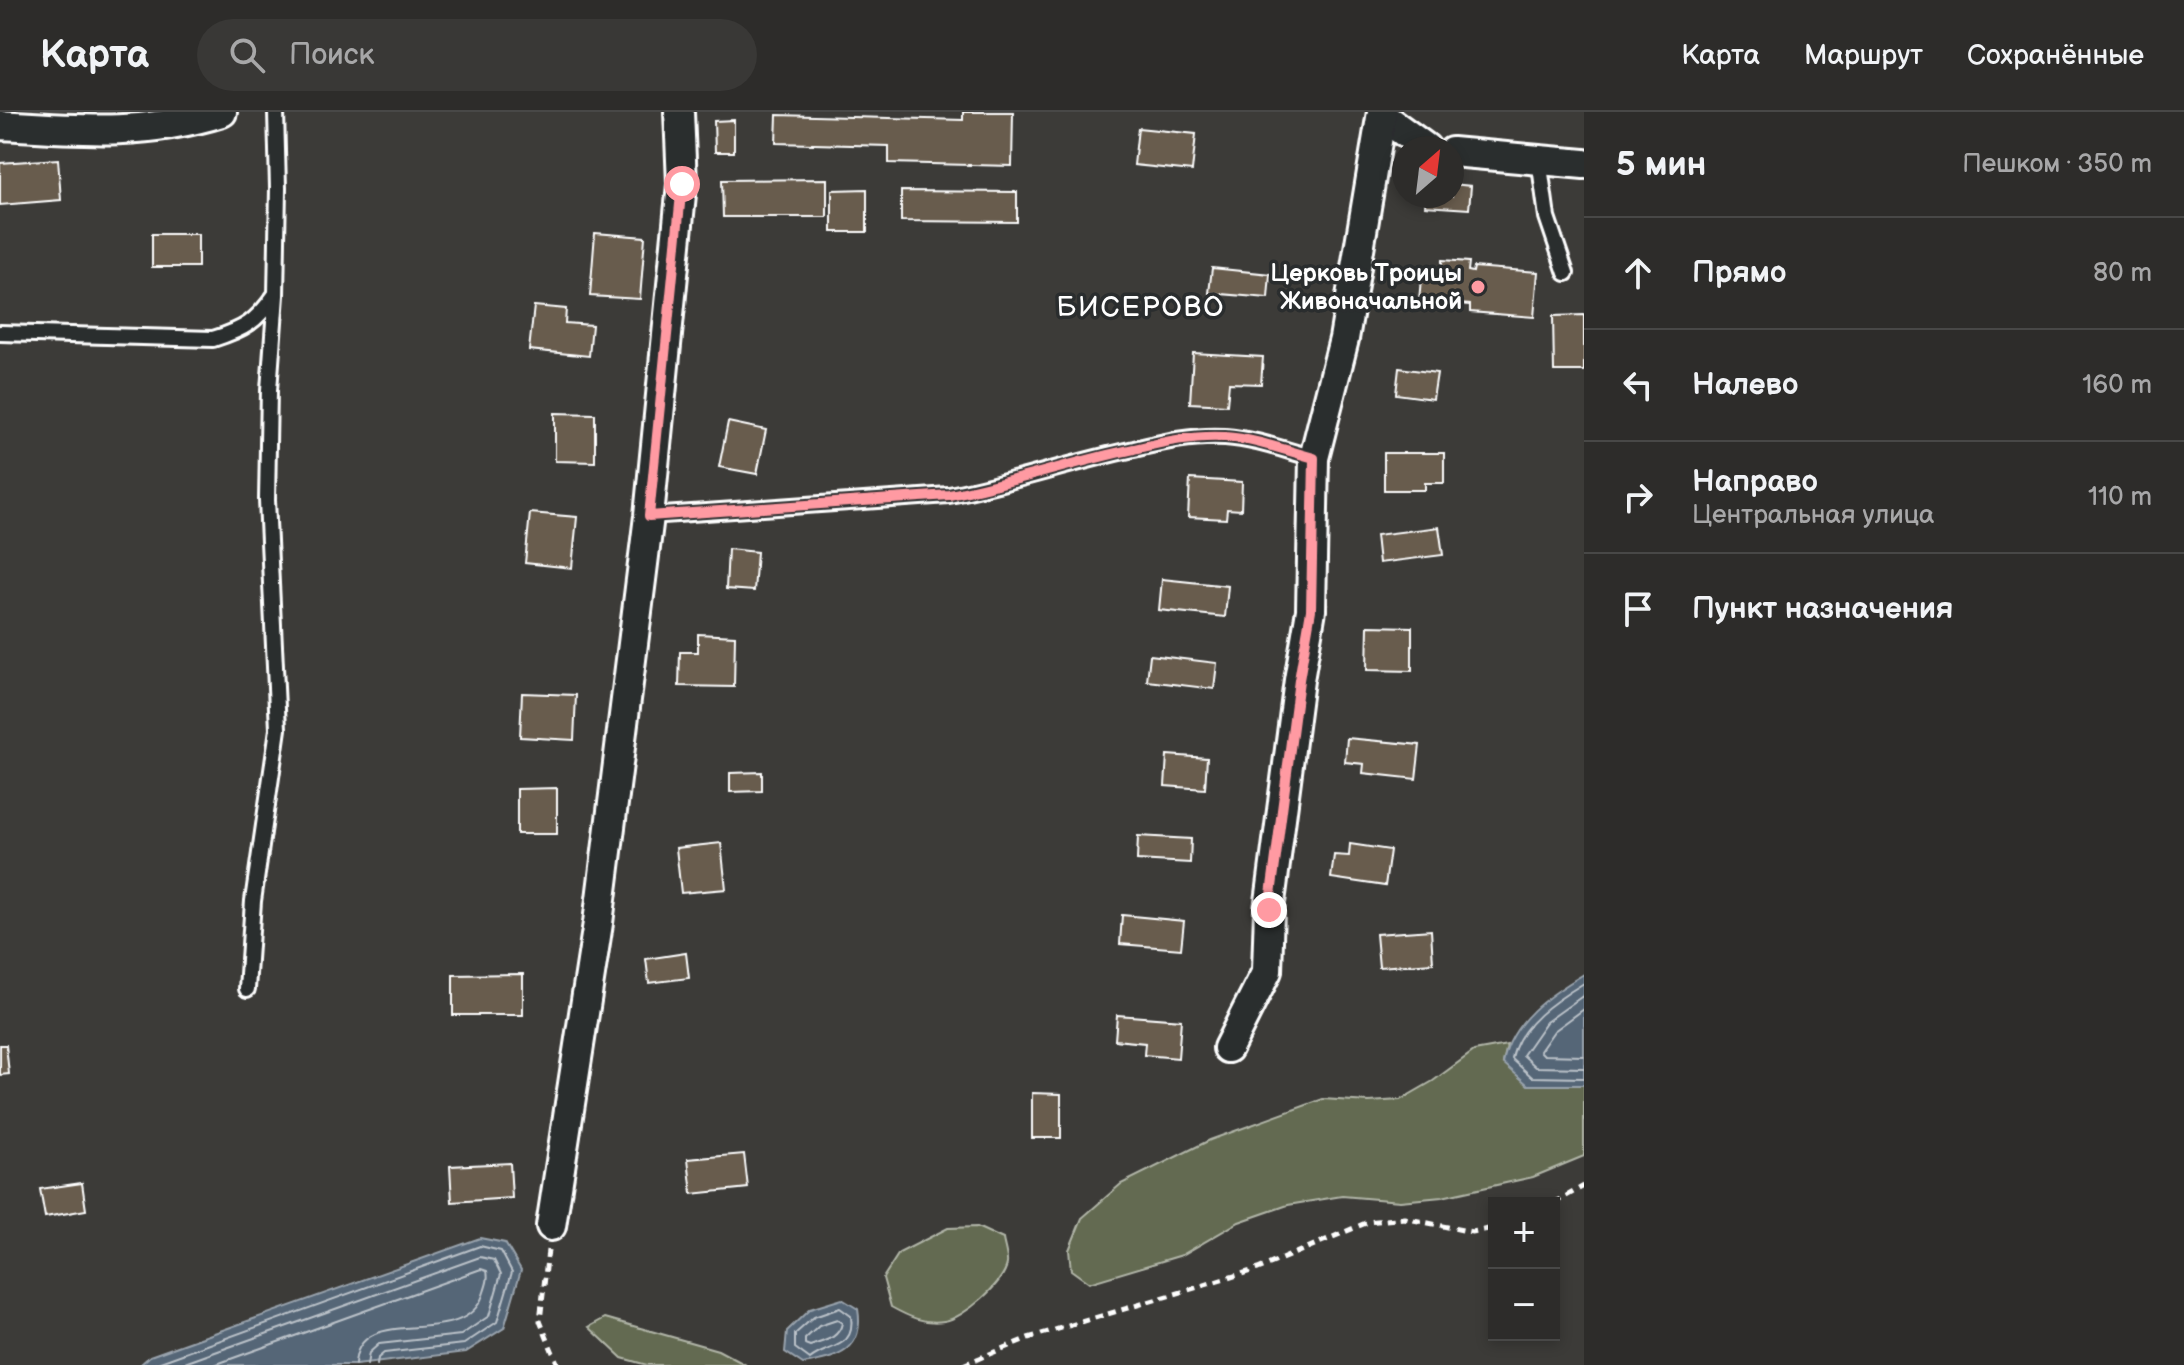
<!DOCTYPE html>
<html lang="ru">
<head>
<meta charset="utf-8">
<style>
	body { margin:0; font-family:"Balsamiq Sans",sans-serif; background:#393836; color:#f1f3f6 }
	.controls { position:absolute; right:24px; bottom:24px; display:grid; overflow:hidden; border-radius:0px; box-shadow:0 4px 12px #0003 }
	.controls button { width:72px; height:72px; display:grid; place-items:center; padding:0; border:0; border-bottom:2px solid #484847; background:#2d2c2a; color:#f1f3f6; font:40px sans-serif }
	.compass { position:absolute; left:1392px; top:24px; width:72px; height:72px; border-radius:50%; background:#2d2c2a; box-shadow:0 4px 12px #0003; rotate:28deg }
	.stop { position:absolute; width:24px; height:24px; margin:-18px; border:6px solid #ff9aa2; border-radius:50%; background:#fff }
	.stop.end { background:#ff9aa2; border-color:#fff; box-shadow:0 2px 8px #0008 }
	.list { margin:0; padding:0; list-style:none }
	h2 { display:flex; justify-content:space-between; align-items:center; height:104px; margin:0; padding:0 32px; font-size:34px }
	h2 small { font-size:26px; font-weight:400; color:#a7a7a8 }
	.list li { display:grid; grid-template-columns:52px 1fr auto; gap:24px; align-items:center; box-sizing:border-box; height:112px; padding:0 32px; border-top:2px solid #484847 }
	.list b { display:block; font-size:30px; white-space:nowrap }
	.list p { margin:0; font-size:26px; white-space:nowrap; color:#a7a7a8 }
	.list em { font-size:26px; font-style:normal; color:#a7a7a8 }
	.icon { flex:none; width:44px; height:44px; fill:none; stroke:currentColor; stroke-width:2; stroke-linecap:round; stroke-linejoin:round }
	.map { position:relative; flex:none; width:1584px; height:1253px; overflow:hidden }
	header { display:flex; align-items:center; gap:48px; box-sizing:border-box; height:112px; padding:0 40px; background:#2d2c2a; border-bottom:2px solid #484847 }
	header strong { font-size:38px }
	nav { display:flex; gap:44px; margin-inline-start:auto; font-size:28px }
	.search { width:560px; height:72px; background:#393836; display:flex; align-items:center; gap:20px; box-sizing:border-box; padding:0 28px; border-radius:44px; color:#a7a7a8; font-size:30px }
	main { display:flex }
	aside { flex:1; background:#2d2c2a }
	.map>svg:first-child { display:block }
	.green { fill:#636b51; stroke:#b1b5a8; stroke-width:2 }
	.water { fill:#567; stroke:#99a3ad; stroke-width:2 }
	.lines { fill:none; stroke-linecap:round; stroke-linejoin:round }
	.shore { stroke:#bbc2c9; stroke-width:2 }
	.building { fill:#675c4e; stroke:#fff; stroke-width:2 }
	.lane-casing { stroke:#fff; stroke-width:20 }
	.street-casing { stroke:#fff; stroke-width:34 }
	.path { stroke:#fff; stroke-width:5; stroke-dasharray:8 6; stroke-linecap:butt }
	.lane { stroke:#2a2d2e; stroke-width:14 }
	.street { stroke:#2a2d2e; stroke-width:28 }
	.route { stroke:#ff9aa2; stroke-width:10 }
	.poi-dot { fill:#ff9aa2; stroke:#2a2d2e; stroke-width:3 }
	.labels { text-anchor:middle; stroke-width:7; stroke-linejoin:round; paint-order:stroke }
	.poi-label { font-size:24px; font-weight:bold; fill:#fff; stroke:#2a2d2e; text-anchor:end }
	.quarter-label { font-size:28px; letter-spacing:2px; fill:#fff; stroke:#2a2d2e }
</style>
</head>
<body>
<header>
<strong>Карта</strong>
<div class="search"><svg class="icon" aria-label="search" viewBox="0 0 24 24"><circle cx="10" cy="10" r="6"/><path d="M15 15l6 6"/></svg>Поиск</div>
<nav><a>Карта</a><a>Маршрут</a><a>Сохранённые</a></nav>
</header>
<main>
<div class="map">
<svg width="1584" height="1253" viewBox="0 0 1584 1253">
	<rect width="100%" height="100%" fill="#3c3b38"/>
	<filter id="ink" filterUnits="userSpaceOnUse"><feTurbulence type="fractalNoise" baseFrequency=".0125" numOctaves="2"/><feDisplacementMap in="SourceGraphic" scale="16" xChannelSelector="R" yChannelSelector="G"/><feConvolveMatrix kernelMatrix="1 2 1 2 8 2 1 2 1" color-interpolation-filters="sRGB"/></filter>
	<g filter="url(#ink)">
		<g class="green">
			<path d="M1507 933 1503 951 1584 973V1044L1533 1065 1442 1085 1400 1089 1342 1084 1288 1093 1239 1110 1182 1143 1089 1171 1071 1158 1069 1138 1082 1106 1121 1072 1210 1028 1323 987 1369 990 1400 988 1433 969 1474 939Z"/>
			<path d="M977 1115 1003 1127C1004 1134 1008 1145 1007 1152 1004 1171 963 1207 944 1209 924 1212 909 1205 891 1195L883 1166 899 1141 948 1116Z"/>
			<path d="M605 1206 718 1238 746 1253H647L622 1246 589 1215Z"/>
		</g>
		<g class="water">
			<path d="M1584 862V973H1528L1503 951C1511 909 1549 883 1584 862Z"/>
			<path d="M480 1126 505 1131 521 1158 504 1216 466 1240 356 1253H140L150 1244Z"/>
			<path d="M842 1187 858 1197C865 1239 838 1246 803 1252L785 1240 787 1219 810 1197Z"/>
		</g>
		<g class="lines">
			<g class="shore">
				<path d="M1584 871C1556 888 1518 913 1512 947L1532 965 1584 966"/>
				<path d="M1584 883 1546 910 1523 943 1536 955 1584 956"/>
				<path d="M1584 897 1554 919 1540 939 1544 943 1584 944"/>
				<path d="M840 1196 851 1204C856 1238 828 1232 810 1247L795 1236V1222L814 1205Z"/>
				<path d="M837 1208 842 1211C839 1227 823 1229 810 1234L805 1232V1227L819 1214Z"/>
				<path d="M152 1253 480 1134 501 1139 512 1160 497 1210 464 1232 384 1241 378 1246 377 1253"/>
				<path d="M179 1253 480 1145 494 1148 501 1162 489 1204 461 1223 379 1232 369 1241 367 1253"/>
				<path d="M214 1253 481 1157 487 1159C489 1167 486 1174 483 1183 463 1241 357 1188 355 1253"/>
			</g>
		</g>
		<g class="building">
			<path d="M963 0H1013L1012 54 889 51V34L776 31 777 3 963 8Z"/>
			<path d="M734 8V40H715L714 9Z"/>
			<path d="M1138 16 1196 22 1192 59 1134 53Z"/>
			<path d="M58 47 61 88 0 93V51Z"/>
			<path d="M827 67V105H723L722 68Z"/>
			<path d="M1452 72 1471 74 1469 97 1425 94 1426 84H1452Z"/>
			<path d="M867 77V120H832V78Z"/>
			<path d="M901 79 1017 80V110L901 109Z"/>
			<path d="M595 121 645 125 640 187 590 184Z"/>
			<rect x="152" y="122" width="46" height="33"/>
			<path d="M1442 148 1469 150 1468 159 1473 160 1474 155 1538 160 1534 205 1470 200V193L1419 189 1422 155 1442 157Z"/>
			<path d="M1212 156 1270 162 1268 186 1209 181Z"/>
			<path d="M534 194 566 197 565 211 592 213 589 244 529 238Z"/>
			<path d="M1584 203V259H1554L1553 204Z"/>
			<path d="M1193 241 1263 245 1261 272 1229 271 1227 293 1190 291Z"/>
			<path d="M1399 256 1437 261 1433 287 1396 282Z"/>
			<path d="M555 301 595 302V350L555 349Z"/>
			<path d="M728 310 766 318 757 362 719 355Z"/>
			<path d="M1384 341H1444V371H1425V378H1384Z"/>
			<path d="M1190 367 1242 370 1241 398 1227 397 1226 407 1188 405Z"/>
			<path d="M530 401 577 405 572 456 525 451Z"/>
			<path d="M1439 415 1443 443 1379 451 1376 423Z"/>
			<path d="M728 437 757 440 754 479 726 477Z"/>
			<path d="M1162 467 1228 474 1225 505 1159 498Z"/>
			<path d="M1368 514 1412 515V559L1367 558Z"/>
			<path d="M698 522 735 524 734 575 679 574 680 540H698Z"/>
			<path d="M1150 543 1217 551 1214 577 1147 569Z"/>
			<path d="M522 581 576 583 574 628 520 625Z"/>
			<path d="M1347 626 1420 633 1416 667 1363 661 1364 652 1345 650Z"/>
			<path d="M1167 643 1207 646 1205 677 1165 674Z"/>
			<path d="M762 660V679L730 680V661Z"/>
			<path d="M557 676V722H517V677Z"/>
			<path d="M1138 724 1191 727 1190 751 1137 748Z"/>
			<path d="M721 731 726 777 681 781 676 736Z"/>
			<path d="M1350 732 1390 738 1385 774 1331 766 1334 743 1349 744Z"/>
			<path d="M1122 803 1184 809 1181 837 1120 832Z"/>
			<path d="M1431 818 1433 851 1379 855 1376 822Z"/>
			<path d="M686 841 689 866 649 871 646 847Z"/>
			<path d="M523 862V903H453V863Z"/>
			<path d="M1117 903 1181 908 1178 946 1144 943 1145 931 1115 928Z"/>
			<path d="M0 933H6L9 962 0 963Z"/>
			<path d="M1032 981 1061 982V1026H1032Z"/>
			<path d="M744 1042 748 1076 692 1082 688 1047Z"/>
			<path d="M510 1051 512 1086 452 1090 450 1054Z"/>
			<path d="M82 1071 86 1098 45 1105 40 1077Z"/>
		</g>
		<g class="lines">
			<g class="lane-casing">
				<g id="lane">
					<path d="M1539 47 1547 105 1566 161"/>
					<path d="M0 221 213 227C245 217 256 210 275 183"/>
					<path d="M649 404 949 383C1012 371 1072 350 1134 337 1163 330 1194 323 1225 325 1255 327 1284 338 1314 346"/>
					<path d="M247 877 253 789 278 617 267 388 269 278 276 183 278 76 276 0"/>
				</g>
			</g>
			<g class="street-casing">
				<g id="street">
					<path d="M1382 4 1426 36"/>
					<path d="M0 13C80 18 145 24 222 0"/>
					<path d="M1452 40 1584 52"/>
					<path d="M1228 936 1267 859 1269 798 1299 568 1311 498 1314 346 1344 227 1382 0"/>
					<path d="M551 1114 598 811 649 404 682 72 679 0"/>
				</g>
			</g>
			<g class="path">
				<path d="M1554 1091 1584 1074"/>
				<path d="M548 1138 540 1209 558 1253"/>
				<path d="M963 1253 1028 1226 1258 1157 1368 1110 1404 1106 1472 1120 1494 1116"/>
			</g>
			<use href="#lane" class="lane"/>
			<use href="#street" class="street"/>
		</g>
	</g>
	<g class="lines" filter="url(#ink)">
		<path class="route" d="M682 72 649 404 949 383C1012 371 1072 350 1134 337 1163 330 1194 323 1225 325 1255 327 1284 338 1314 346L1311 498 1299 568 1269 798"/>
	</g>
	<circle class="poi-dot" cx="1478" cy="175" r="8"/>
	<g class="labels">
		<g class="poi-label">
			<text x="1462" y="169">Церковь Троицы<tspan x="1462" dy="28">Живоначальной</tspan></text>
		</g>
		<g class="quarter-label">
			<text x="1141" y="204">БИСЕРОВО</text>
		</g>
	</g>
</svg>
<div class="controls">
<button>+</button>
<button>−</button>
</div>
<svg class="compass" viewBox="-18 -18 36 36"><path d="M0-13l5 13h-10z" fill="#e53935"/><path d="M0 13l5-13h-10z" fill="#a7a7a8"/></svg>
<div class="stop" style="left:682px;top:72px"></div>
<div class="stop end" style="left:1269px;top:798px"></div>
</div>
<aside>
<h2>5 мин<small>Пешком · 350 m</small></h2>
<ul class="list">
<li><svg class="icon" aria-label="ahead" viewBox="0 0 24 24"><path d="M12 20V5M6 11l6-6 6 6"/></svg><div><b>Прямо</b></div><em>80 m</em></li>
<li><svg class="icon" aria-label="left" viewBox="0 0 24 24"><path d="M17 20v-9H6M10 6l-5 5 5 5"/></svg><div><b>Налево</b></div><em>160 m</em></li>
<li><svg class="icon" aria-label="right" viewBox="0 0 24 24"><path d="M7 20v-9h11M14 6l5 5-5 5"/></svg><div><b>Направо</b><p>Центральная улица</p></div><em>110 m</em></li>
<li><svg class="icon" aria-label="arrive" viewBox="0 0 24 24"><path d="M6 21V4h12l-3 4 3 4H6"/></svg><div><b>Пункт назначения</b></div></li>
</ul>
</aside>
</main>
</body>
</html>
